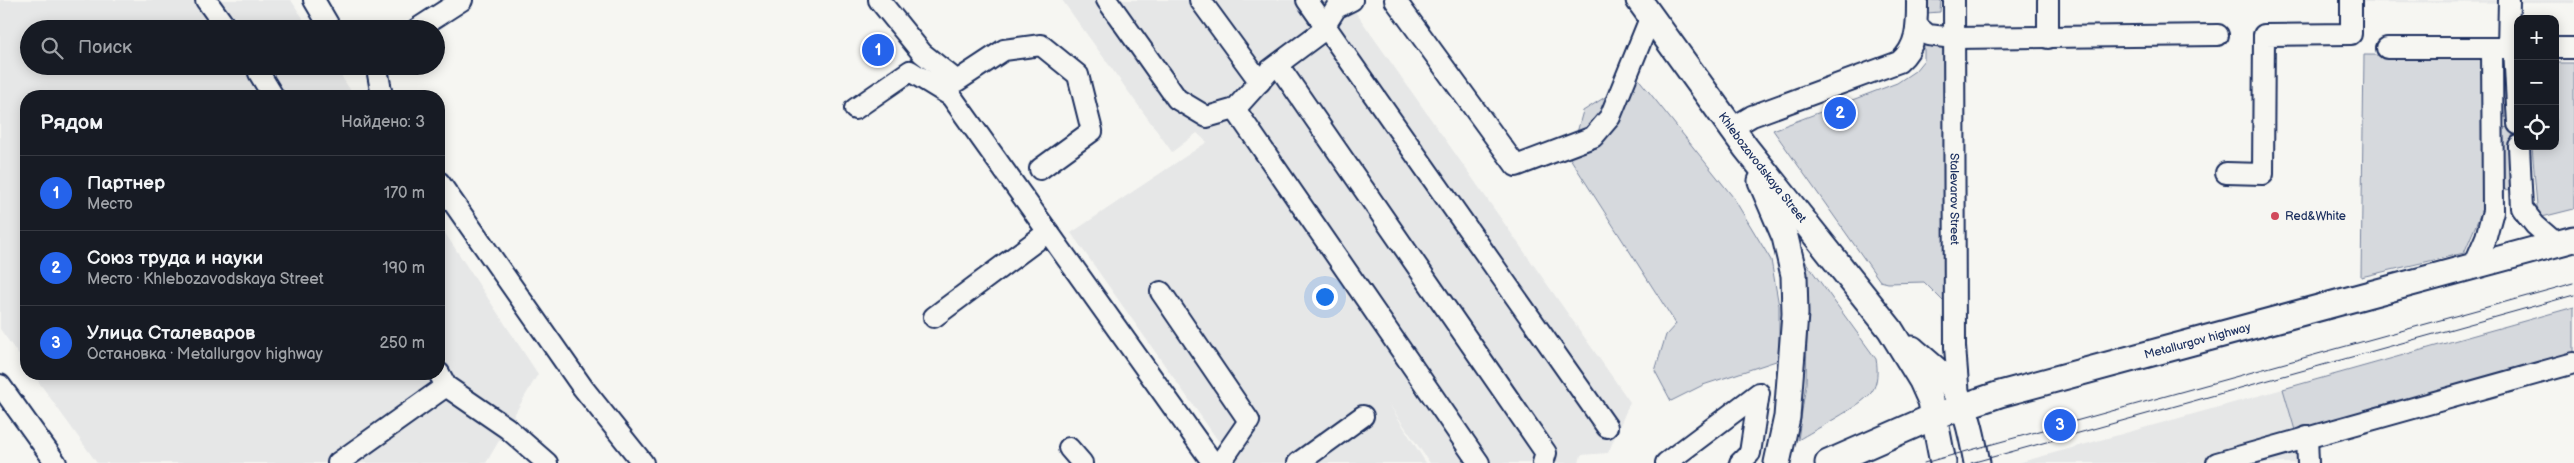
<!DOCTYPE html>
<html lang="ru">
<head>
<meta charset="utf-8">
<style>
	body { margin:0; font-family:"Balsamiq Sans",sans-serif; background:#20242c; color:#f1f3f6 }
	.controls { position:absolute; right:15px; top:15px; display:grid; overflow:hidden; border-radius:10px; box-shadow:0 2px 12px #0003 }
	.controls button { width:45px; height:45px; display:grid; place-items:center; padding:0; border:0; border-bottom:1px solid #363941; background:#171b24; color:#f1f3f6; font:25px sans-serif }
	.you { position:absolute; left:1324px; top:296px; width:18px; height:18px; margin:-12px; border:4px solid #fff; border-radius:50%; background:#1a73e8; box-shadow:0 0 0 8px #1a73e833 }
	.badge { display:grid; place-items:center; width:32px; height:32px; border-radius:50%; background:#2563eb; color:#fff; font-size:16px; font-weight:700 }
	.pin { position:absolute; translate:-50% -50%; border:2px solid #fff; box-shadow:0 1px 5px #0006 }
	.list { margin:0; padding:0; list-style:none }
	h2 { display:flex; justify-content:space-between; align-items:center; height:65px; margin:0; padding:0 20px; font-size:21px }
	h2 small { font-size:16px; font-weight:400; color:#9ea1a6 }
	.list li { display:grid; grid-template-columns:32px 1fr auto; gap:15px; align-items:center; box-sizing:border-box; height:75px; padding:0 20px; border-top:1px solid #363941 }
	.list b { display:block; font-size:19px; white-space:nowrap }
	.list p { margin:0; font-size:16px; white-space:nowrap; color:#9ea1a6 }
	.list em { font-size:16px; font-style:normal; color:#9ea1a6 }
	.icon { flex:none; width:28px; height:28px; fill:none; stroke:currentColor; stroke-width:2; stroke-linecap:round; stroke-linejoin:round }
	.map { position:relative; flex:none; width:2574px; height:463px; overflow:hidden }
	.search { position:absolute; background:#171b24; box-shadow:0 2px 12px #0003; left:20px; top:20px; width:425px; height:55px; display:flex; align-items:center; gap:12px; box-sizing:border-box; padding:0 18px; border-radius:28px; color:#9ea1a6; font-size:19px }
	.panel { position:absolute; background:#171b24; box-shadow:0 2px 12px #0003; left:20px; top:90px; width:425px; height:290px; border-radius:20px }
	.map>svg:first-child { display:block }
	.built { fill:#e6e7e7 }
	.green { fill:#d6d9dd; stroke:#78849e }
	.lines { fill:none; stroke-linecap:round; stroke-linejoin:round }
	.minor-casing { stroke:#1b2f5e; stroke-width:24 }
	.major-casing { stroke:#1b2f5e; stroke-width:29 }
	.minor { stroke:#f6f6f2; stroke-width:20 }
	.major { stroke:#f6f6f2; stroke-width:25 }
	.tram { stroke:#1b2f5e; stroke-width:1 }
	.poi-dot { fill:#d1495b; stroke:#f6f6f2; stroke-width:2 }
	.labels { text-anchor:middle; stroke-width:4.5; stroke-linejoin:round; paint-order:stroke }
	.street-label { font-size:12px; fill:#1b2f5e; stroke:#f6f6f2 }
	.poi-label { font-size:12px; fill:#1b2f5e; stroke:#f6f6f2; text-anchor:start }
</style>
</head>
<body>
<div class="map">
<svg width="2574" height="463" viewBox="0 0 2574 463">
	<rect width="100%" height="100%" fill="#f6f6f2"/>
	<filter id="ink" filterUnits="userSpaceOnUse"><feTurbulence type="fractalNoise" baseFrequency=".02" numOctaves="2"/><feDisplacementMap in="SourceGraphic" scale="10" xChannelSelector="R" yChannelSelector="G"/><feConvolveMatrix kernelMatrix="1 2 1 2 8 2 1 2 1" color-interpolation-filters="sRGB"/></filter>
	<g filter="url(#ink)">
		<g class="built">
			<path d="M0 0H291L310 29H29V66H335L354 96H26V365L0 329Z"/>
			<path d="M1062 0H1347L1630 402 1608 453 1581 455 1579 463H1430L1389 404 1426 463H1234L1071 233 1207 142 1197 133 1172 152Z"/>
			<path d="M2362 0H2574V3L2362 2Z"/>
			<path d="M439 224 538 374 486 463H97L33 374H439Z"/>
			<path d="M2283 389 2297 437 2301 463H2018Z"/>
		</g>
		<g class="green">
			<path d="M1927 0H1941L1940 12 1927 13Z"/>
			<path d="M1924 42 1946 45V304L1924 282 1888 283 1880 281 1773 130 1897 83 1915 71 1924 60Z"/>
			<path d="M2364 55 2485 56 2483 208 2464 253 2361 277Z"/>
			<path d="M2497 59H2510L2512 117H2499Z"/>
			<path d="M2555 63H2574V209L2538 218 2532 146H2555Z"/>
			<path d="M1637 77 1733 197 1771 260 1779 306V360L1703 385 1671 401 1655 371 1666 335 1676 324 1570 158 1583 111Z"/>
			<path d="M2512 127 2515 189 2503 190 2500 128Z"/>
			<path d="M1797 250 1876 359C1878 370 1878 384 1871 393 1861 406 1814 430 1798 440L1806 383 1808 289Z"/>
			<path d="M2574 307V359L2297 437 2283 389Z"/>
		</g>
		<g class="lines">
			<g class="minor-casing">
				<g id="minor">
					<path d="M206 0 227 29"/>
					<path d="M314 0 331 29"/>
					<path d="M879 0 922 53 957 81 1004 50 1041 45 1078 75 1092 131 1040 169"/>
					<path d="M1107 0 1177 99 1207 117 1235 109 1270 70 1321 32 1336 8 1352 0"/>
					<path d="M1200 0 1260 82"/>
					<path d="M1307 0 1607 427"/>
					<path d="M1395 0 1516 166 1593 137 1610 117 1651 16"/>
					<path id="s1" d="M1954 0 1955 347 1959 397"/>
					<path d="M1917 26 1928 35 1954 38 2218 35"/>
					<path d="M417 29 462 0"/>
					<path d="M2048 38V0"/>
					<path d="M2387 48H2518"/>
					<path d="M2508 48 2509 0"/>
					<path d="M2514 48 2518 124"/>
					<path d="M2555 48H2574"/>
					<path d="M1278 65 1546 453 1543 463"/>
					<path d="M379 66 378 74 382 96"/>
					<path d="M259 73 273 96"/>
					<path d="M855 109 910 71 951 96 1213 463"/>
					<path d="M1235 109 1479 463"/>
					<path d="M1732 128 1752 116 1899 62C1918 46 1917 24 1917 0"/>
					<path d="M2519 146 2522 208 2535 225 2557 244"/>
					<path d="M2226 173 2263 174 2264 35 2351 34V0"/>
					<path d="M439 182 583 388 643 463"/>
					<path d="M2473 267 2486 237 2493 211 2492 48"/>
					<path d="M1161 292 1249 421 1220 463"/>
					<path d="M934 317 1048 232"/>
					<path d="M439 373 446 386 507 428 547 463"/>
					<path d="M0 385 56 463"/>
					<path d="M2307 437 2308 463"/>
					<path d="M1069 448 1082 463"/>
					<path d="M338 463 446 386"/>
					<path d="M1298 463 1363 416"/>
					<path d="M1666 463 1759 393 1750 453 1740 463"/>
					<path d="M2217 463 2574 363"/>
				</g>
			</g>
			<g class="major-casing">
				<g id="major">
					<path id="s2" d="M1639 0 1746 148 1890 329 1922 381 1931 401 1943 463"/>
					<path d="M1761 181 1785 237 1794 275 1795 314 1787 417 1777 463"/>
					<path d="M1912 349C1924 360 1939 371 1949 383 1967 405 1972 436 1977 463"/>
					<path id="s3" d="M1828 463 1935 416 2000 394 2574 239"/>
				</g>
			</g>
			<use href="#minor" class="minor"/>
			<use href="#major" class="major"/>
			<g class="tram">
				<path d="M1924 463 2574 283"/>
				<path d="M1971 463 2574 295"/>
			</g>
		</g>
	</g>
	<circle class="poi-dot" cx="2275" cy="216" r="5"/>
	<g class="labels">
		<g class="street-label">
			<text dy="4" stroke="none"><textPath href="#s2" startOffset="208">Khlebozavodskaya Street</textPath></text>
			<text dy="4" stroke="none"><textPath href="#s1" startOffset="199">Stalevarov Street</textPath></text>
			<text dy="4" stroke="none"><textPath href="#s3" startOffset="390">Metallurgov highway</textPath></text>
		</g>
		<g class="poi-label">
			<text x="2285" y="220">Red&amp;White</text>
		</g>
	</g>
</svg>
<div class="controls">
<button>+</button>
<button>−</button>
<button><svg class="icon" aria-label="locate" viewBox="0 0 24 24"><circle cx="12" cy="12" r="6"/><path d="M12 2v4M12 18v4M2 12h4M18 12h4"/></svg></button>
</div>
<div class="you"></div>
<div class="pin badge" style="left:878px;top:50px">1</div>
<div class="pin badge" style="left:1840px;top:113px">2</div>
<div class="pin badge" style="left:2060px;top:425px">3</div>
<div class="search"><svg class="icon" aria-label="search" viewBox="0 0 24 24"><circle cx="10" cy="10" r="6"/><path d="M15 15l6 6"/></svg>Поиск</div>
<section class="panel">
<h2>Рядом<small>Найдено: 3</small></h2>
<ul class="list">
<li><span class="badge">1</span><div><b>Партнер</b><p>Место</p></div><em>170 m</em></li>
<li><span class="badge">2</span><div><b>Союз труда и науки</b><p>Место · Khlebozavodskaya Street</p></div><em>190 m</em></li>
<li><span class="badge">3</span><div><b>Улица Сталеваров</b><p>Остановка · Metallurgov highway</p></div><em>250 m</em></li>
</ul>
</section>
</div>
</body>
</html>
